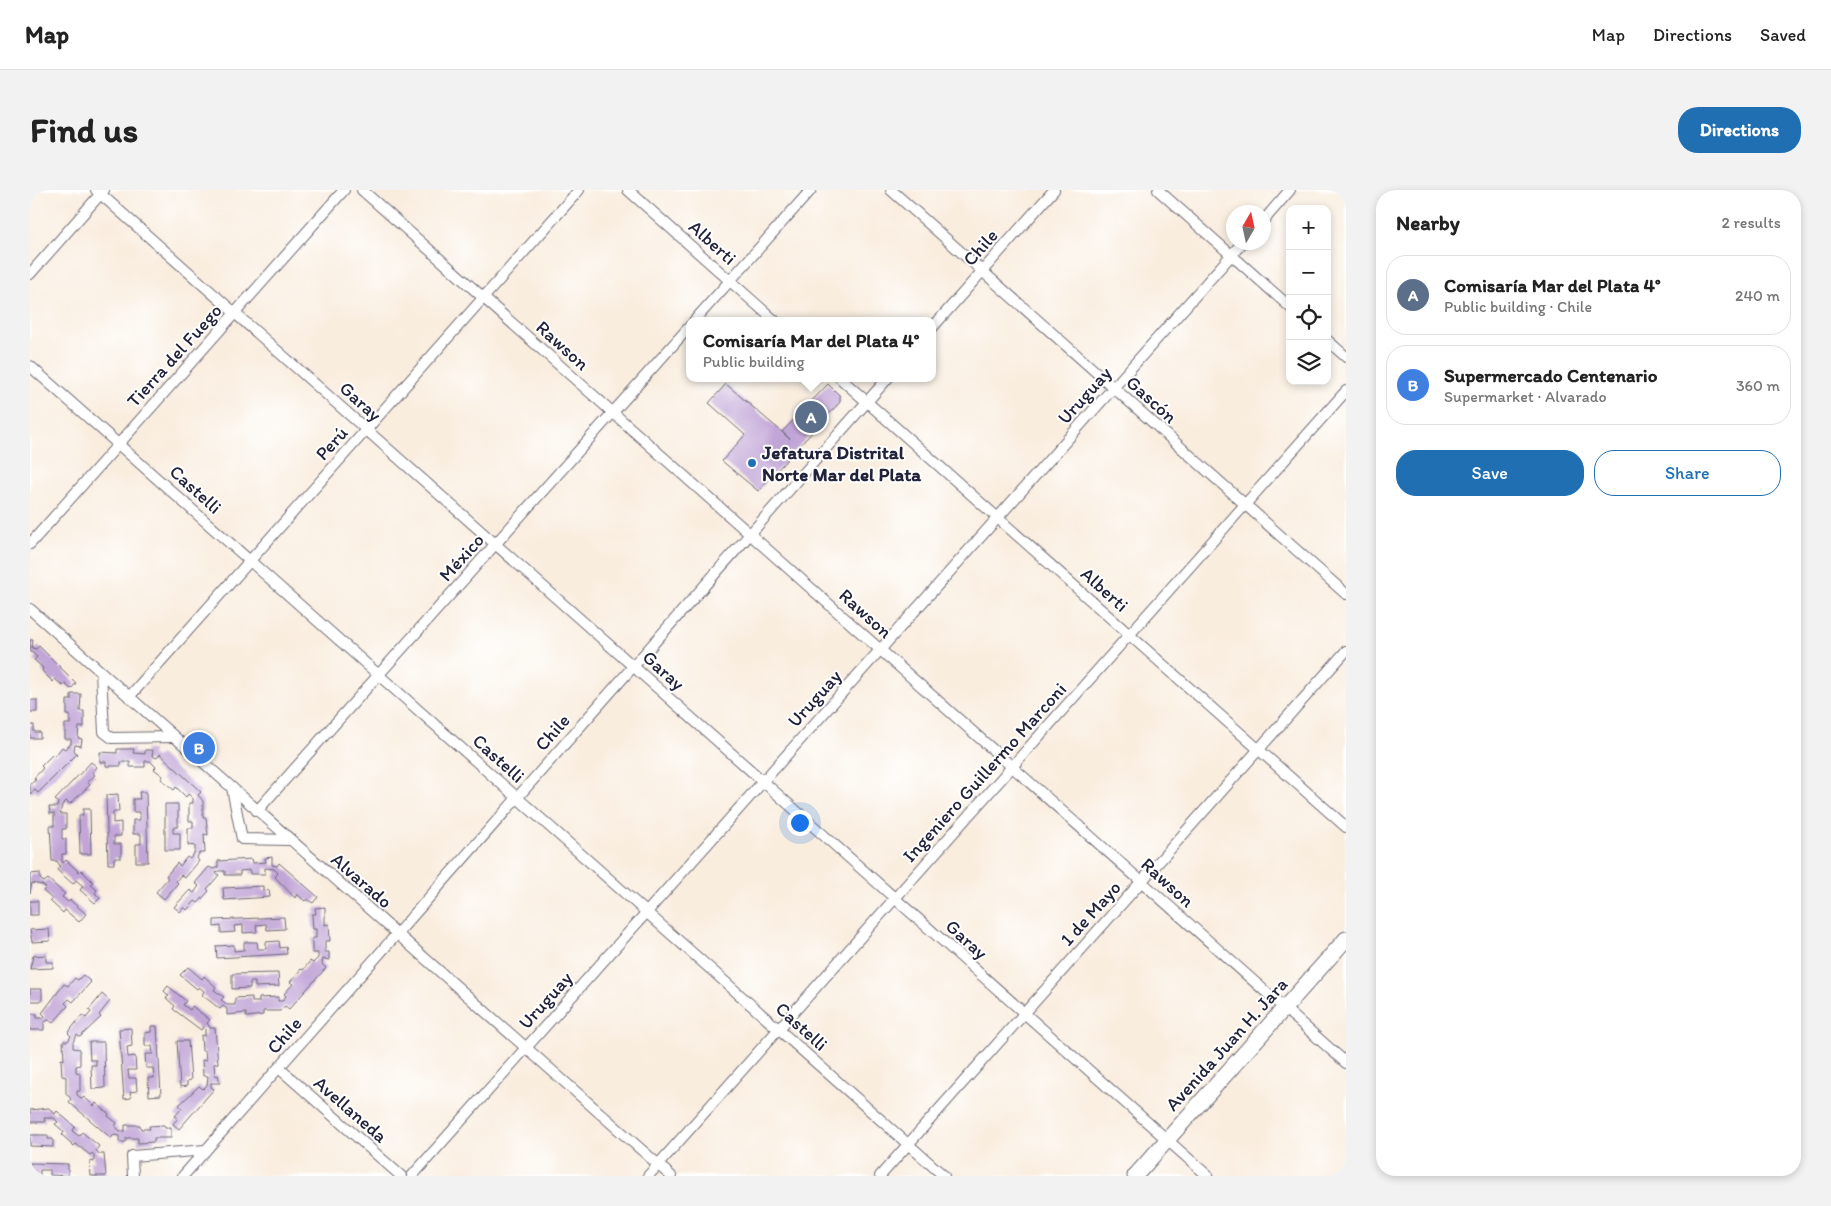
<!DOCTYPE html>
<html lang="en">
<head>
<meta charset="utf-8">
<style>
	body { margin:0; font-family:Itim,sans-serif; background:#f2f2f2; color:#222 }
	.controls { position:absolute; right:15px; top:15px; display:grid; overflow:hidden; border-radius:10px; box-shadow:0 2px 8px #0003 }
	.controls button { width:45px; height:45px; display:grid; place-items:center; padding:0; border:0; border-bottom:1px solid #e0e0e0; background:#fff; color:#222; font:25px sans-serif }
	.compass { position:absolute; left:1196px; top:15px; width:45px; height:45px; border-radius:50%; background:#fff; box-shadow:0 2px 8px #0003; rotate:9deg }
	.you { position:absolute; left:769px; top:632px; width:18px; height:18px; margin:-12px; border:4px solid #fff; border-radius:50%; background:#1a73e8; box-shadow:0 0 0 8px #1a73e833 }
	.badge { display:grid; place-items:center; width:32px; height:32px; border-radius:50%; background:#1f6fb2; color:#fff; font-size:16px; font-weight:700 }
	.pin { position:absolute; translate:-50% -50%; border:2px solid #fff; box-shadow:0 1px 5px #0006 }
	.popup { position:absolute; left:656px; top:127px; width:250px; height:65px; box-sizing:border-box; display:grid; place-content:center; border-radius:10px; background:#fff; filter:drop-shadow(0 1px 4px #0005); font-size:16px; white-space:nowrap; color:#767676 }
	.popup b { font-size:19px; color:#222 }
	.popup::after { content:''; position:absolute; left:50%; top:100%; margin-left:-10px; border:10px solid transparent; border-top-color:#fff }
	.list { margin:0; padding:0; list-style:none }
	h2 { display:flex; justify-content:space-between; align-items:center; height:65px; margin:0; padding:0 20px; font-size:21px }
	h2 small { font-size:16px; font-weight:400; color:#767676 }
	.list li { display:grid; grid-template-columns:32px 1fr auto; gap:15px; align-items:center; box-sizing:border-box; height:80px; margin:0 10px 10px; padding:0 10px; border:1px solid #e0e0e0; border-radius:20px }
	.list b { display:block; font-size:19px; white-space:nowrap }
	.list p { margin:0; font-size:16px; white-space:nowrap; color:#767676 }
	.list em { font-size:16px; font-style:normal; color:#767676 }
	.actions { display:flex; gap:10px; padding:15px 20px }
	.actions a { flex:1; padding:11px 0; border:1px solid #1f6fb2; border-radius:20px; text-align:center; font-size:18px; color:#1f6fb2 }
	.actions .main { background:#1f6fb2; color:#fff }
	.icon { flex:none; width:28px; height:28px; fill:none; stroke:currentColor; stroke-width:2; stroke-linecap:round; stroke-linejoin:round }
	.map { position:relative; flex:none; width:1316px; height:986px; overflow:hidden; border-radius:20px }
	header { display:flex; align-items:center; gap:30px; box-sizing:border-box; height:70px; padding:0 25px; background:#fff; border-bottom:1px solid #e0e0e0 }
	header strong { font-size:24px }
	nav { display:flex; gap:28px; margin-inline-start:auto; font-size:18px }
	.intro { display:flex; align-items:center; justify-content:space-between; box-sizing:border-box; height:120px; padding:0 30px }
	h1 { margin:0; font-size:35px }
	.button { padding:12px 22px; border-radius:20px; background:#1f6fb2; color:#fff; font-size:18px; font-weight:700 }
	main { display:flex; gap:30px; padding:0 30px }
	aside { flex:1; background:#fff; border-radius:20px; box-shadow:0 2px 8px #0003 }
	.map>svg:first-child { display:block }
	.building { fill:#c1a5d7 }
	.lines { fill:none; stroke-linecap:round; stroke-linejoin:round }
	.minor-casing { stroke:#6d6974; stroke-width:12 }
	.secondary-casing { stroke:#6d6974; stroke-width:17 }
	.minor { stroke:#fff; stroke-width:10 }
	.secondary { stroke:#fff; stroke-width:15 }
	.poi-dot { fill:#1f6fb2; stroke:#fff; stroke-width:2 }
	.labels { text-anchor:middle; stroke-width:4; stroke-linejoin:round; paint-order:stroke }
	.street-label { font-size:19px; fill:#22223b; stroke:#fff }
	.poi-label { font-size:19px; font-weight:bold; fill:#22223b; stroke:#fff; text-anchor:start }
</style>
</head>
<body>
<header>
<strong>Map</strong>
<nav><a>Map</a><a>Directions</a><a>Saved</a></nav>
</header>
<div class="intro"><h1>Find us</h1><a class="button">Directions</a></div>
<main>
<div class="map">
<svg width="1316" height="986" viewBox="0 0 1316 986">
	<rect width="100%" height="100%" fill="#fff"/>
	<filter id="ink" filterUnits="userSpaceOnUse"><feTurbulence type="fractalNoise" baseFrequency=".02" numOctaves="2"/><feDisplacementMap in="SourceGraphic" scale="10" xChannelSelector="R" yChannelSelector="G"/><feConvolveMatrix kernelMatrix="1 2 1 2 8 2 1 2 1" color-interpolation-filters="sRGB"/></filter>
	<filter id="wash" filterUnits="userSpaceOnUse"><feTurbulence type="fractalNoise" baseFrequency=".0096" numOctaves="4" result="noise"/><feDisplacementMap in="SourceGraphic" scale="20" xChannelSelector="R" yChannelSelector="G"/><feGaussianBlur stdDeviation="1.12" result="paint"/><feColorMatrix in="noise" values="0 0 0 0 0 0 0 0 0 0 0 0 0 0 0 0 0 1.4 0 .05"/><feComposite in="paint" operator="in"/></filter>
	<g filter="url(#wash)">
		<rect width="100%" height="100%" fill="#f9edde"/>
		<g id="blocks">
			<g class="building">
				<path d="M696 194 760 249 752 242 798 194 810 206V212L728 301 692 271 715 245 679 213Z"/>
				<path d="M0 450H3L2 458 6 459 9 456 46 493 41 499 35 494 33 496 25 489 23 492 12 481 13 478 4 470 7 467 0 461Z"/>
				<path d="M41 504H51L50 521H54V537H49L48 548 52 549 51 556 45 555 44 560 47 564 8 603 5 600 0 604V594L6 590 4 588 13 578 11 576 23 564 25 566 32 557 35 559 41 554V549H35V534H40V525H37V510H41Z"/>
				<rect x="0" y="510" width="7" height="12"/>
				<path d="M0 535H4V542H10V548H0Z"/>
				<path d="M87 559H104L103 563 115 564V560H123L122 566 127 568 130 564 171 602 168 605 173 611V628H176L178 645 174 644 175 663H169L167 668 169 671 155 688 151 685 146 691 148 693 134 709 126 702 138 688 136 686 147 673 150 676 157 667 160 669 165 662V656L158 655V638H163V631H159V613H163V608L158 604 156 607 146 597 144 600 131 589 133 586 124 579 126 577 120 571H115V577H100V572H91V576H76V572H70V562L87 563Z"/>
				<path d="M61 572 67 577 62 583 65 585 57 592 60 595 40 614 36 611 32 615 30 624H36V639H32V649H36V664H32V671L33 673 36 670 49 682 51 680 63 692 61 695 67 700 65 703 70 708 65 713 50 700 53 696 46 690 43 694 27 680 30 676 27 671H22L20 636H24V623L20 624 19 617H27L28 612 25 610Z"/>
				<path d="M109 602H116L118 672H106V654H111V644H103V630H110V622H103V609H110Z"/>
				<path d="M88 604 89 622H83V633L91 632V646H84V654H91V668H84V674H78L76 605Z"/>
				<path d="M135 614H148V637H143V643H150V660H135Z"/>
				<path d="M53 619H60L61 664H50L49 625H53Z"/>
				<path d="M242 667V675L247 676 249 673 288 707 283 713 277 709 275 711 267 704 265 708 245 687 248 683 244 679 235 678V684H220V680L210 681V685H195V681H188L186 683 189 685 177 699 179 701 168 713 165 711 157 720 154 717 150 722 144 717 160 700 164 703 169 696 165 693 179 677 183 679 188 677V671L222 669 223 673 236 672 235 668Z"/>
				<path d="M10 683V689L14 692 18 689 35 704 32 707 38 712 40 710 56 724 49 732 35 720 33 723 20 711 22 709 13 701 16 698 12 695 2 693 0 703V684Z"/>
				<path d="M233 696V701L239 700 240 707 194 710 193 698Z"/>
				<rect x="0" y="711" width="8" height="14"/>
				<path d="M295 717V735L299 734 300 751H295V762H299V770L293 769 292 774 296 778 259 819 255 816 250 821H233V825L216 827V823L197 825V819L193 816 190 819 172 805 174 801 169 797 167 799 150 785 158 777 172 789 174 786 186 797 184 800 194 807 191 810 198 815H205V808L222 807V812H229V808L248 807V811H252L256 806 254 804 263 794 260 792 271 779 273 780 280 771 283 773 288 768V763H282V748H286V739H283L282 724H286L285 718Z"/>
				<path d="M254 727 255 739 237 740 236 734 226 735 227 742 213 743V735L204 736 205 742 191 743V736L184 737V730Z"/>
				<path d="M19 739 20 751 2 752 0 740Z"/>
				<path d="M249 751 250 758 256 757 257 764 187 768 186 756 204 755V761L214 760V752H227L228 759H236V752Z"/>
				<path d="M16 765V772H23V778L0 779 3 766Z"/>
				<path d="M248 783 249 796 225 797V792H220V798L202 799V784Z"/>
				<path d="M53 785 61 792 43 812 39 809 35 813 38 816 23 833 19 830 14 832V840H0V824H7V828H14L15 826 12 823 34 794 38 796 45 788 48 790Z"/>
				<path d="M138 796 156 811 153 815 160 820 162 816 180 830 177 833 180 838H185L188 873 184 874 185 886 188 885 190 893H181V897L184 899 149 939 143 934 148 928 145 926 152 918 149 915 169 896 173 899 177 895 178 886H173L172 870 176 871 175 861H172L171 845 175 846V839L173 837 171 840 143 819 145 816 136 808 139 806 134 801Z"/>
				<rect x="0" y="799" width="12" height="12"/>
				<path d="M72 804 80 811 69 825 71 827 50 847 47 845 43 852V858L50 859V875L46 876V882L50 883V901H47V905L52 909 54 907 64 916 66 913 79 924 78 926 87 933 85 936 90 941H95V935H110L111 939H120L119 936 134 935 135 938H141V948H124V952L108 953V948H96V952H89V946L84 945 81 948 39 912 41 909 36 903V887L32 886 31 869 34 870 33 851H38L41 846 38 843 52 825 56 828 61 822 59 820Z"/>
				<path d="M121 836H127L131 905 119 906 118 888H124L123 878H116L115 864H123L122 856H115V843L121 842Z"/>
				<path d="M101 838 102 856 97 857 98 867 105 866 106 880H98L99 888H106L107 901 100 902 101 908 94 909 89 839Z"/>
				<path d="M147 851H158L161 890 157 891V896L150 897Z"/>
				<path d="M59 852H74L75 898 62 899 61 875H66V870H60Z"/>
				<path d="M19 918 25 924 27 921 45 937 42 941 49 946 52 942 69 956 66 960 69 964H74L76 986H61L60 971 64 972V965L62 963 60 965 46 954 44 956 32 945 34 942 25 934 28 932 24 928H14L15 932H0V920Z"/>
				<path d="M0 945H18V949H23V957L0 956Z"/>
				<path d="M0 973 38 974V986L20 985V980H10V986H0Z"/>
			</g>
		</g>
	</g>
	<g filter="url(#ink)">
		<use href="#blocks" fill-opacity="0" stroke="#6d6974" stroke-width="1"/>
		<g class="lines">
			<g class="minor-casing">
				<g id="minor">
					<path d="M66 0 1178 986"/>
					<path d="M332 0 1316 873"/>
					<path d="M598 0 745 131"/>
					<path d="M861 0 1316 404"/>
					<path d="M1128 0 1260 117"/>
					<path d="M1234 30 1260 0"/>
					<path d="M0 84 74 0"/>
					<path d="M664 131 781 0"/>
					<path d="M902 138 1024 0"/>
					<path d="M1297 150 1316 167"/>
					<path d="M0 176 914 986"/>
					<path d="M810 188 1316 637"/>
					<path d="M0 354 314 0"/>
					<path d="M0 419 641 986"/>
					<path d="M71 482 74 542 82 548 143 547"/>
					<path d="M99 507 549 0"/>
					<path d="M202 598 212 649 260 650"/>
					<path d="M227 621 660 136"/>
					<path d="M249 878 371 986"/>
					<path d="M103 986 102 966 176 960"/>
					<path d="M153 986 858 188"/>
					<path d="M382 986 1213 52"/>
					<path d="M618 986 1316 201"/>
					<path d="M850 986 1316 461"/>
				</g>
			</g>
			<g class="secondary-casing">
				<path id="secondary" d="M1105 986 1316 749"/>
			</g>
			<use href="#minor" class="minor"/>
			<use href="#secondary" class="secondary"/>
		</g>
	</g>
	<circle class="poi-dot" cx="722" cy="273" r="5"/>
	<g class="labels">
		<g class="street-label">
			<text transform="translate(683 52) rotate(42)" y="7">Alberti</text>
			<text transform="translate(950 57) rotate(-49)" y="7">Chile</text>
			<text transform="translate(533 155) rotate(42)" y="7">Rawson</text>
			<text transform="translate(144 165) rotate(-48)" y="7">Tierra del Fuego</text>
			<text transform="translate(1054 205) rotate(-48)" y="7">Uruguay</text>
			<text transform="translate(1122 209) rotate(42)" y="7">Gascón</text>
			<text transform="translate(331 211) rotate(42)" y="7">Garay</text>
			<text transform="translate(301 253) rotate(-48)" y="7">Perú</text>
			<text transform="translate(166 299) rotate(42)" y="7">Castelli</text>
			<text transform="translate(431 367) rotate(-48)" y="7">México</text>
			<text transform="translate(1075 399) rotate(42)" y="7">Alberti</text>
			<text transform="translate(836 423) rotate(42)" y="7">Rawson</text>
			<text transform="translate(634 480) rotate(42)" y="7">Garay</text>
			<text transform="translate(784 508) rotate(-48)" y="7">Uruguay</text>
			<text transform="translate(522 542) rotate(-49)" y="7">Chile</text>
			<text transform="translate(469 568) rotate(42)" y="7">Castelli</text>
			<text transform="translate(954 582) rotate(-48)" y="7">Ingeniero Guillermo Marconi</text>
			<text transform="translate(332 690) rotate(41)" y="7">Alvarado</text>
			<text transform="translate(1138 692) rotate(42)" y="7">Rawson</text>
			<text transform="translate(1060 723) rotate(-48)" y="7">1 de Mayo</text>
			<text transform="translate(937 749) rotate(42)" y="7">Garay</text>
			<text transform="translate(515 810) rotate(-48)" y="7">Uruguay</text>
			<text transform="translate(772 836) rotate(42)" y="7">Castelli</text>
			<text transform="translate(254 845) rotate(-49)" y="7">Chile</text>
			<text transform="translate(1196 854) rotate(-48)" y="7">Avenida Juan H. Jara</text>
			<text transform="translate(321 919) rotate(41)" y="7">Avellaneda</text>
		</g>
		<g class="poi-label">
			<text x="732" y="269">Jefatura Distrital<tspan x="732" dy="22">Norte Mar del Plata</tspan></text>
		</g>
	</g>
</svg>
<div class="controls">
<button>+</button>
<button>−</button>
<button><svg class="icon" aria-label="locate" viewBox="0 0 24 24"><circle cx="12" cy="12" r="6"/><path d="M12 2v4M12 18v4M2 12h4M18 12h4"/></svg></button>
<button><svg class="icon" aria-label="layers" viewBox="0 0 24 24"><path d="M12 4l9 5-9 5-9-5zM3 14l9 5 9-5"/></svg></button>
</div>
<svg class="compass" viewBox="-18 -18 36 36"><path d="M0-13l5 13h-10z" fill="#e53935"/><path d="M0 13l5-13h-10z" fill="#767676"/></svg>
<div class="you"></div>
<div class="pin badge" style="left:781px;top:227px;background:#5c6f8a">A</div>
<div class="popup"><b>Comisaría Mar del Plata 4°</b>Public building</div>
<div class="pin badge" style="left:169px;top:558px;background:#3f7fe0">B</div>
</div>
<aside>
<h2>Nearby<small>2 results</small></h2>
<ul class="list">
<li><span class="badge" style="background:#5c6f8a">A</span><div><b>Comisaría Mar del Plata 4°</b><p>Public building · Chile</p></div><em>240 m</em></li>
<li><span class="badge" style="background:#3f7fe0">B</span><div><b>Supermercado Centenario</b><p>Supermarket · Alvarado</p></div><em>360 m</em></li>
</ul>
<div class="actions"><a class="main">Save</a><a>Share</a></div>
</aside>
</main>
</body>
</html>
